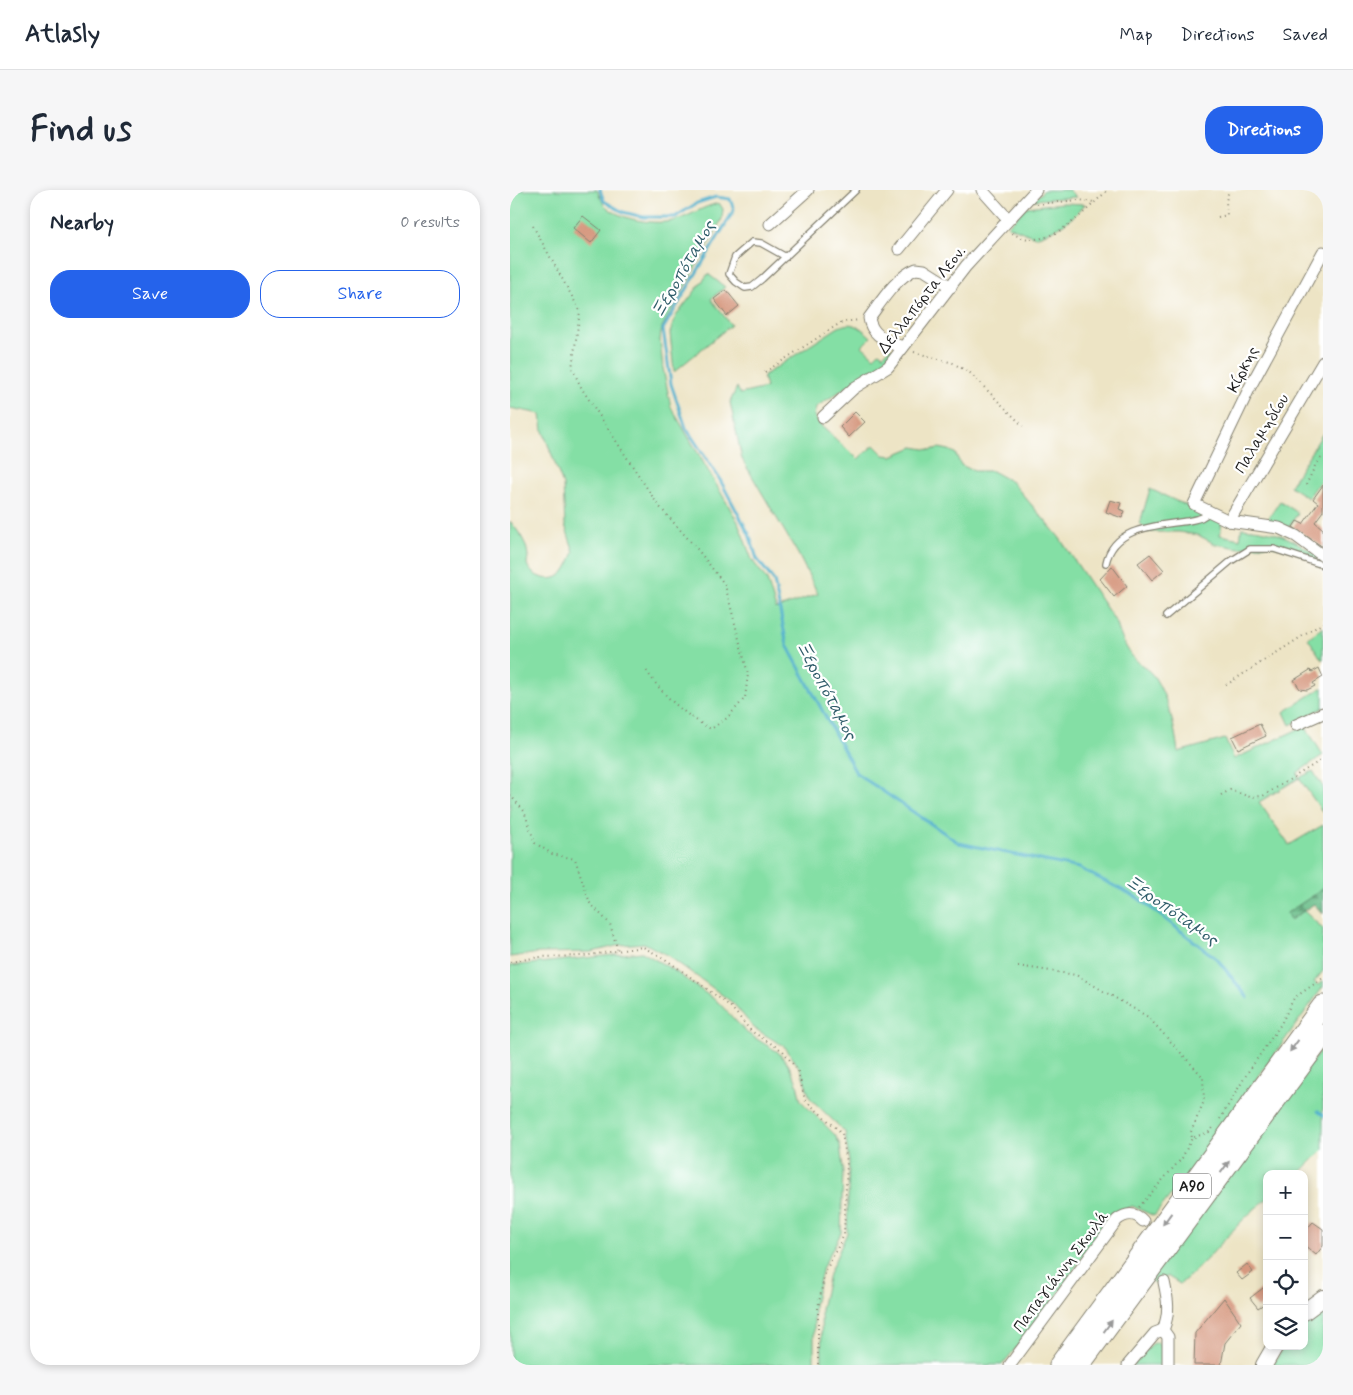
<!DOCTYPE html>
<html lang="en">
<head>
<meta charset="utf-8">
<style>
	body { margin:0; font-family:Mynerve,sans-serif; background:#f6f6f7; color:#1f2937 }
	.controls { position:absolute; right:15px; bottom:15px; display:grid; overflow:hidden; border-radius:10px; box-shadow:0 2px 8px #0003 }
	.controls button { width:45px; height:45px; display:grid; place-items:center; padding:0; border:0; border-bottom:1px solid #e0e1e3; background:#fff; color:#1f2937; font:25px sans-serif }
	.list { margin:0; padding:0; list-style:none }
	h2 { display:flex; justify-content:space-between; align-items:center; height:65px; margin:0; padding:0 20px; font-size:21px }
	h2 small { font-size:16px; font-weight:400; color:#747a83 }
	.actions { display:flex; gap:10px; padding:15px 20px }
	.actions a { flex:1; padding:11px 0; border:1px solid #2563eb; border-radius:20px; text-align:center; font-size:18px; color:#2563eb }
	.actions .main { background:#2563eb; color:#fff }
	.icon { flex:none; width:28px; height:28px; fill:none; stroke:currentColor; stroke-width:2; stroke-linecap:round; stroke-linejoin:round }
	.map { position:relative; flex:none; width:813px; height:1175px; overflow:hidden; border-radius:20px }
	header { display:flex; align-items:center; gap:30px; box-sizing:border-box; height:70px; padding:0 25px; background:#fff; border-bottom:1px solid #e0e1e3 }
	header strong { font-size:24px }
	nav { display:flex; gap:28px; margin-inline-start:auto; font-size:18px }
	.intro { display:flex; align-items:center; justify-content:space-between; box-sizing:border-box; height:120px; padding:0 30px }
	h1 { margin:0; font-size:35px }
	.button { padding:12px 22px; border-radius:20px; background:#2563eb; color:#fff; font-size:18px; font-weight:700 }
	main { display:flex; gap:30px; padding:0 30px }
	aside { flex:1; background:#fff; border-radius:20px; box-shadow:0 2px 8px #0003 }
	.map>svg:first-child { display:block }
	.grass { fill:#84dfa5; stroke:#507e60 }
	.forest { fill:url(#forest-firs); stroke:#446d53 }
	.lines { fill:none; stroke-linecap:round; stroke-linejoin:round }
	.stream { stroke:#4baecb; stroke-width:3 }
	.building { fill:#d6987f }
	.service-casing { stroke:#848070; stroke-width:8 }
	.minor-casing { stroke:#848070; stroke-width:13 }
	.secondary-casing { stroke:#848070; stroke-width:18 }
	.motorway-casing { stroke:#848070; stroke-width:23 }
	.path { stroke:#848070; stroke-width:2; stroke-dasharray:1 4; stroke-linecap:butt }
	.service { stroke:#fff; stroke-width:5.5 }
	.minor { stroke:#fff; stroke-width:11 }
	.secondary { stroke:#fff; stroke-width:16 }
	.motorway { stroke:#fff; stroke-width:21 }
	.oneway { fill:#999 }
	.labels { text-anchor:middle; stroke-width:4.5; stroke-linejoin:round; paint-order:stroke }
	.shield { fill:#fff; stroke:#606060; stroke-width:1 }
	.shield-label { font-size:15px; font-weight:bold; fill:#1c1c1c }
	.street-label { font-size:16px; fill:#1c1c1c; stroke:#fff }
	.water-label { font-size:18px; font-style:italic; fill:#315e6b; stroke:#fff }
</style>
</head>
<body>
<header>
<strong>Atlasly</strong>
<nav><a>Map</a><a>Directions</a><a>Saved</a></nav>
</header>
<div class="intro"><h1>Find us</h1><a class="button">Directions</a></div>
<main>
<aside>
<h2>Nearby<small>0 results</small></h2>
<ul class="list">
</ul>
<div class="actions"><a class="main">Save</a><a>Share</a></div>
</aside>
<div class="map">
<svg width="813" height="1175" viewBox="0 0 813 1175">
	<defs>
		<pattern id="forest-firs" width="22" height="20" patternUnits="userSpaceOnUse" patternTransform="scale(1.25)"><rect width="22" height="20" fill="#6bbe8a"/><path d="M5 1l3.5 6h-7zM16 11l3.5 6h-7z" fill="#579a70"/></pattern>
	</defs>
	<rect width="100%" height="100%" fill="#fff"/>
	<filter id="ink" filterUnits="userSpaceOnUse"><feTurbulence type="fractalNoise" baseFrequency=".02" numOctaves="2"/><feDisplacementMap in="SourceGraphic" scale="10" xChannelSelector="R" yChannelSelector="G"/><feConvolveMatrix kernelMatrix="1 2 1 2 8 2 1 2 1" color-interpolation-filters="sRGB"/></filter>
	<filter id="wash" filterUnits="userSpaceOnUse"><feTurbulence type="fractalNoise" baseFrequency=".0096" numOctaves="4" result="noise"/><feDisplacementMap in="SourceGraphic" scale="20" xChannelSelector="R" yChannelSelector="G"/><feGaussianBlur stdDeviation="1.12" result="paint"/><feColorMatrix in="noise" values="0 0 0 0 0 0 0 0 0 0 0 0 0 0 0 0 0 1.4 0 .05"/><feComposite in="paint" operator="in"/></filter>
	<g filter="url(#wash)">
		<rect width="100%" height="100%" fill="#ede4c5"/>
		<g class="grass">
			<path d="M0 0H87C89 4 91 10 94 14 107 30 147 36 166 30 181 26 191 17 209 13L213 19 212 29 152 137 150 150 153 178 161 217 228 332 242 370 257 390 266 419 308 404 288 364 232 269 220 212 227 197 230 204 256 198 253 186 327 138C342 130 349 136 361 147L352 156 364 167 369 162 373 165 380 158 385 161 378 170 306 217 304 226 310 235 348 269 364 255 374 265 382 266 403 257 421 260 429 258 439 260 445 263 451 275 464 281H482L502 292 549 347 607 434C610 446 615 456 622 466 629 474 639 479 645 488 658 509 665 537 668 562L715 549 724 569 795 536 813 565 787 583 789 588 803 581 813 597V623L789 588 749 612 779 655 813 635V699L777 723 780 730 794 721 813 739V781L804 792 808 795 813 791V797L680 981 644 1026 622 1016C588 1031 563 1086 540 1115 525 1136 508 1155 492 1175H312L311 1119 319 1084 337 1043 339 972 335 942 300 908 291 880 275 857 244 838 223 813 196 793 157 765 134 753 110 755 82 762 29 763 0 767V331C8 341 17 352 18 366 18 367 17 372 17 374 21 388 43 394 53 383 58 377 61 369 64 362L55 335 53 295 33 241 31 224 0 218Z"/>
			<path d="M534 0H559L566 7 524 10Z"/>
			<path d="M553 13 575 14C562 31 545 41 525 47L498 36 516 17Z"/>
			<path d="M198 84 215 97 201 109 221 135 164 182 160 143 166 126Z"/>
			<path d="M813 243V287L798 308 780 296Z"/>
			<path d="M640 299 712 332 710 345 730 349 732 338C769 341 783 348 813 370V373L778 359 758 355 729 358 705 354 688 345 669 342H637L630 333Z"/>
			<path d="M770 311 788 323 778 338 756 332Z"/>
			<path d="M813 437V469L812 470 798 448Z"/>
			<path d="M813 497V518L780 535 774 522Z"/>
			<path d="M132 762 160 778 208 812 237 843 268 862 278 874 286 890 291 911 325 945 330 955 333 978 331 1043 313 1077 304 1115V1175H0V776Z"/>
			<path d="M813 857V960L789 984H757V1009C724 1033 702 1069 670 1094L657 1086 649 1096 640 1090Z"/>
			<path d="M813 1117V1175H763L774 1156H794V1131Z"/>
			<path d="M648 1152 653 1159V1175H623L642 1154Z"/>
		</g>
		<path class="forest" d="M813 699V724L804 714 780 730 777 723Z"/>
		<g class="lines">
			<g class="stream">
				<path d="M90 0 94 11 113 22 133 27H165L187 13 206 7 220 9 224 20 153 139 161 194 176 238 209 288 239 344 247 369 264 391 277 455 346 583 449 653 569 678 628 708 707 769 738 808"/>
				<path d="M808 921 813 925"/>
			</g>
		</g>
		<g id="blocks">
			<g class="building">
				<path d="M73 26 91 40 81 53 63 38Z"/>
				<path d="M216 100 229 116 217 126 204 109Z"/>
				<path d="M345 222 355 232 339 247 330 237Z"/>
				<path d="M813 295V321L805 332 813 339V357L783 337 787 331 793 334 808 313 803 309Z"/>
				<path d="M600 310 611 313 609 319 615 321 612 328 596 322Z"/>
				<path d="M640 364 654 380 642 390 628 373Z"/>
				<path d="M602 376 617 396 604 407 590 389Z"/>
				<path d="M809 478 813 487 803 493 805 496 797 500 790 499 784 490 800 480 802 482Z"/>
				<path d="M750 534 756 546 728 559 722 547Z"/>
				<path d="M803 1032 813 1039V1056L806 1065 794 1055V1042Z"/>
				<path d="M737 1074 743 1082 732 1090 726 1083Z"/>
				<path d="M757 1095V1112L748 1118 740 1108Z"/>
				<path d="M714 1108 731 1133 715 1153 711 1175H684L685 1143Z"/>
			</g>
		</g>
	</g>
	<g filter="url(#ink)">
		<use href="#blocks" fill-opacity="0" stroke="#848070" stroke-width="1"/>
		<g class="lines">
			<g class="service-casing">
				<g id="service">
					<path d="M276 67 251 53 242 52 225 67 219 84 226 92 235 98 242 97 252 89 346 0"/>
					<path d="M596 373C604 336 647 336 678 331 686 329 693 329 699 322"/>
					<path d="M656 426 721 371 740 359H764L813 375"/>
				</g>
			</g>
			<g class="minor-casing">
				<g id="minor">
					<path d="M472 0 498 29"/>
					<path d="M260 34 298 0"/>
					<path d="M389 59 437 0"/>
					<path d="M813 62 740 197 684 314 719 331 769 338 786 346 813 366"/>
					<path d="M393 157C379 153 361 145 359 128 371 112 386 87 406 79L414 80 441 97"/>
					<path d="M313 227 344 198 378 177 456 76 526 0"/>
					<path d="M719 331 813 172"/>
					<path d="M786 535 813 523"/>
					<path d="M653 1140C660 1123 658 1110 654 1092"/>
					<path d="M653 1140 658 1147V1175"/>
					<path d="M500 1175 607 1030C616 1023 625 1022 633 1031"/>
					<path d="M618 1175 645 1143 653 1140"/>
				</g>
			</g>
			<g class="secondary-casing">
				<g id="secondary">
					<path d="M794 1122 813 1108"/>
					<path d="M754 1175 765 1156"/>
				</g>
			</g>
			<g class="motorway-casing">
				<g id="motorway">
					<path d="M550 1175 813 816"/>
					<path d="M569 1175 813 845"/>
				</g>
			</g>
			<g class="path">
				<path d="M527 14 569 10 584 12"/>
				<path d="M708 27 717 25 716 11 719 0"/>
				<path d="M23 36 70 121 62 178 72 199 148 315 188 360 215 395 238 484 235 508 217 528 201 539C176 526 152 505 136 480"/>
				<path d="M502 43C538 65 574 21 598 0"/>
				<path d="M404 162 443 173 460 183 513 236"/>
				<path d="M255 182 332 132 350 130"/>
				<path d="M796 295 806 274 813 266"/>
				<path d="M716 495 813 433"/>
				<path d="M0 605 14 621 25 653 42 664 65 669 80 713 100 734 108 761"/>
				<path d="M711 605 720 600 740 607 753 606 813 569"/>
				<path d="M0 772 29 767 73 766 133 757 155 769 193 796 220 816 241 841 273 861 288 881 295 910 332 943 337 972 334 1045 315 1082 308 1118V1175"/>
				<path d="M508 776 566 785 638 827 693 887 694 911 681 942 682 948"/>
				<path d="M710 929 738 882 771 834 784 808 813 788"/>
				<path d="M629 1017 672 968 682 948 699 942 704 937"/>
			</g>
			<use href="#service" class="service"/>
			<use href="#minor" class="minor"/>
			<use href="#secondary" class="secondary"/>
			<use href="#motorway" class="motorway"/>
		</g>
		<defs><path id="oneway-solid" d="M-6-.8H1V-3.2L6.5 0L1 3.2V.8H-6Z" transform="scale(1.25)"/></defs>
		<g class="oneway">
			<use href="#oneway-solid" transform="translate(784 856) rotate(126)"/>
			<use href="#oneway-solid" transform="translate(715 977) rotate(-54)"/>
			<use href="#oneway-solid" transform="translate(657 1029) rotate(126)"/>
			<use href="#oneway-solid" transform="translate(598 1136) rotate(-54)"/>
		</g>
	</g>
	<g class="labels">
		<rect class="shield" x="663" y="983.5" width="38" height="25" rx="4"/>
		<g class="shield-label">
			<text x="682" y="1001">Α90</text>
		</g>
		<g class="street-label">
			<text transform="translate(411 109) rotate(-52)" y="6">Δελλαπόρτα Λεον.</text>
			<text transform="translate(732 179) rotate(-63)" y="6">Κίρκης</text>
			<text transform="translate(751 243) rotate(-59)" y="6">Παλαμηδίου</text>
			<text transform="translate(550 1081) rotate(-53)" y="6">Παπαγιάννη Σκουλά</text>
		</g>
		<g class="water-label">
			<text transform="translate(173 79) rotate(-60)" y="6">Ξεροπόταμος</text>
			<text transform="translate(317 500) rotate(62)" y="6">Ξεροπόταμος</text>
			<text transform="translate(662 720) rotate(35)" y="6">Ξεροπόταμος</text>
		</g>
	</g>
</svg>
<div class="controls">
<button>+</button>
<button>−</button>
<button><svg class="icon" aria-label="locate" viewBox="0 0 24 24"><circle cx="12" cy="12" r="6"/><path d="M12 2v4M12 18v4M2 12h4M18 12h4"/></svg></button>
<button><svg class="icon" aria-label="layers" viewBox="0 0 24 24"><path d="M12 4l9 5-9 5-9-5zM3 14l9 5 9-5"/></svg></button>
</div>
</div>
</main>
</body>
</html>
